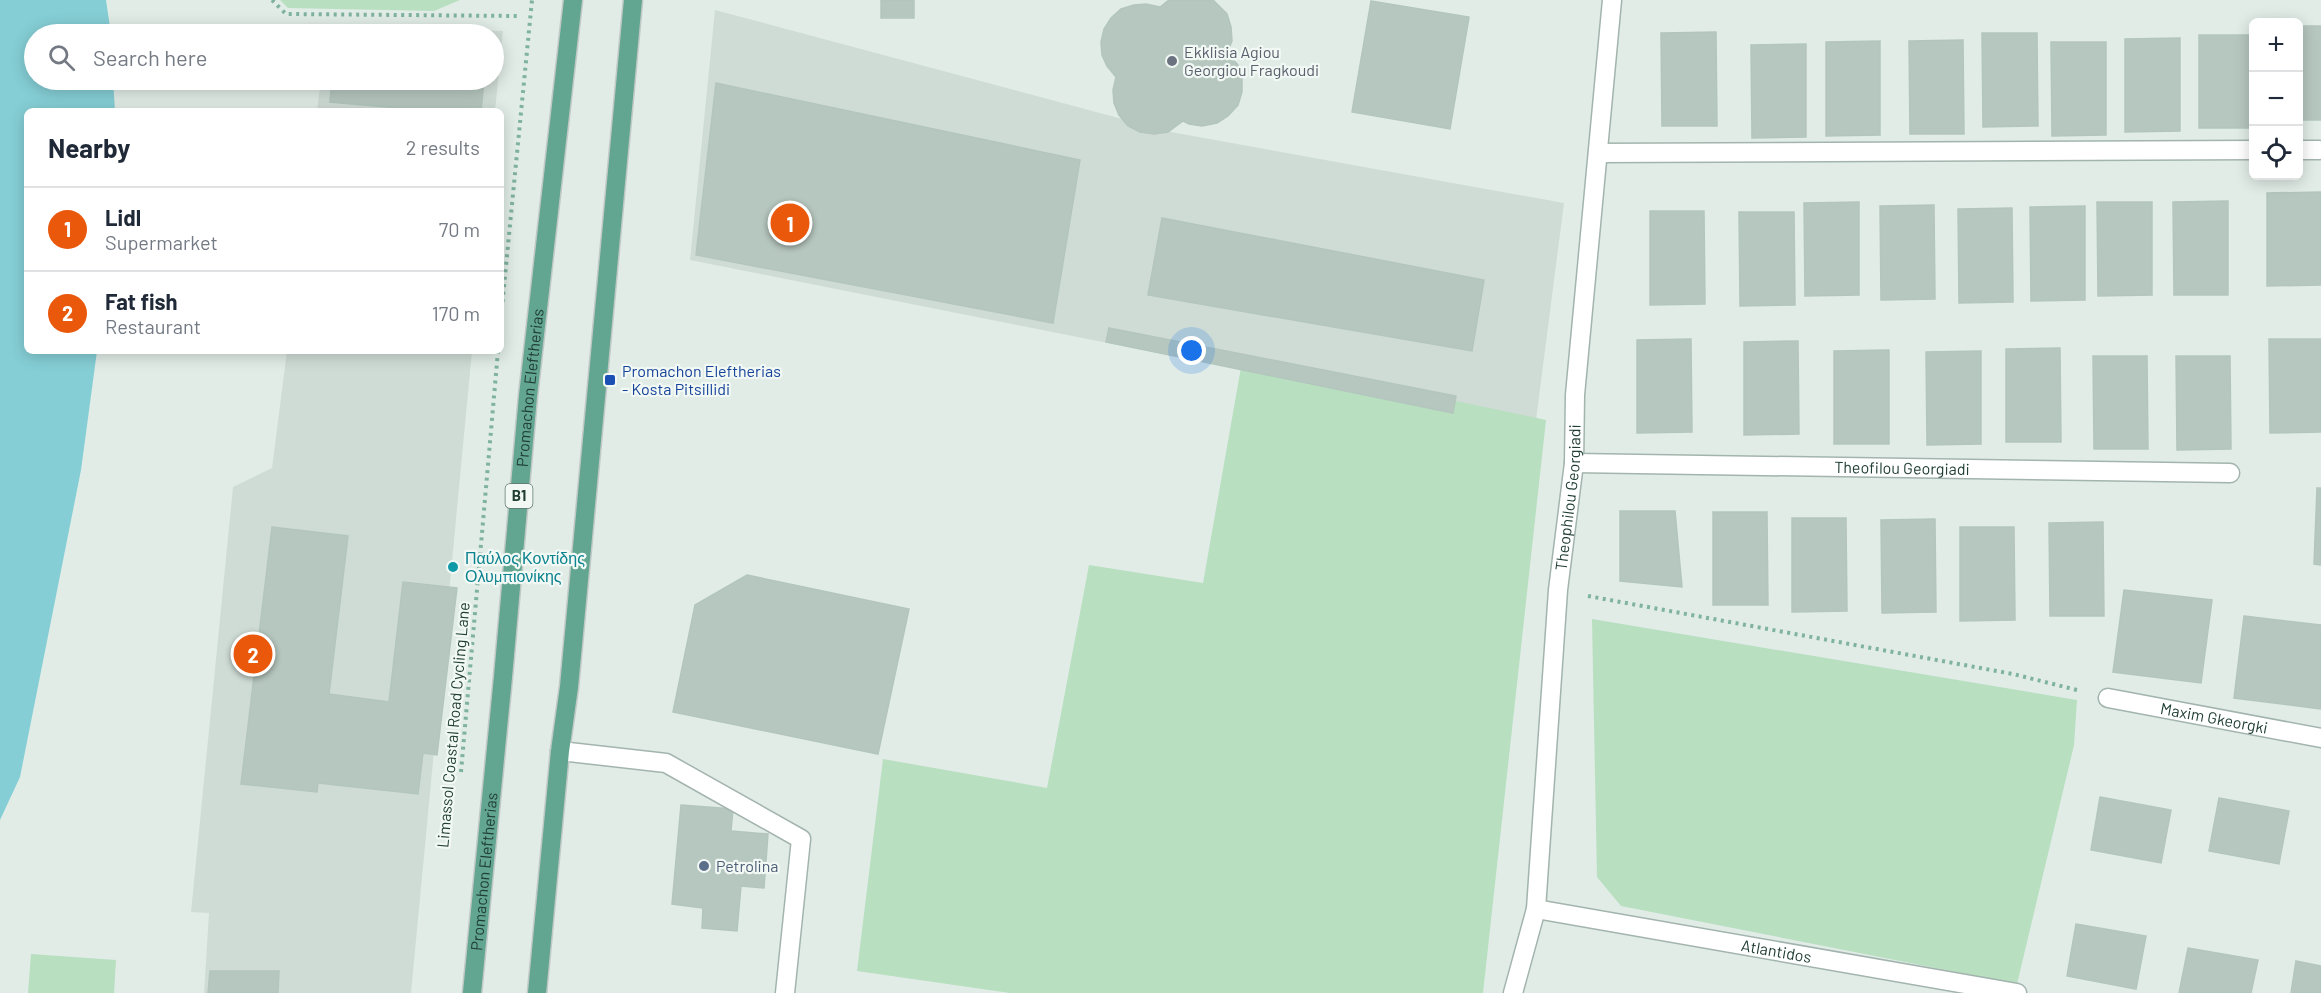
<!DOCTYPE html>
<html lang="en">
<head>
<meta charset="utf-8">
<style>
	body { margin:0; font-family:Barlow,sans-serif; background:#f2f2f3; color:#1f2937 }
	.controls { position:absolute; right:18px; top:18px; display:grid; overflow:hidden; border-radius:9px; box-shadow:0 3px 15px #0003 }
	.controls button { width:54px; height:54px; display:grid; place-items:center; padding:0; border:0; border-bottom:2px solid #e0e1e3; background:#fff; color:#1f2937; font:30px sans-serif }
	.you { position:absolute; left:1192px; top:351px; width:21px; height:21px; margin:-15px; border:4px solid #fff; border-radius:50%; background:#1a73e8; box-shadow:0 0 0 9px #1a73e833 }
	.badge { display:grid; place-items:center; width:39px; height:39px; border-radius:50%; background:#ea580c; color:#fff; font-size:20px; font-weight:700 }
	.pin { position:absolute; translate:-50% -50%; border:3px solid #fff; box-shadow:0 2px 6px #0006 }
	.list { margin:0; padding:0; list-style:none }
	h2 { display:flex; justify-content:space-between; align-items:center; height:78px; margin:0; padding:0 24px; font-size:26px }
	h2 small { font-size:20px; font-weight:400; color:#747a83 }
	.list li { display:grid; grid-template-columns:39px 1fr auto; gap:18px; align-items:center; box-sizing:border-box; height:84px; padding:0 24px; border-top:2px solid #e0e1e3 }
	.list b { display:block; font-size:22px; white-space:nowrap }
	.list p { margin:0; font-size:20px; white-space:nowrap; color:#747a83 }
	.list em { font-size:20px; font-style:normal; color:#747a83 }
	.icon { flex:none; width:33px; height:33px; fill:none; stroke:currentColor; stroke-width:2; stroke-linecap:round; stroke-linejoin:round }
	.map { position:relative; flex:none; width:2321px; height:993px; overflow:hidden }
	.search { position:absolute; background:#fff; box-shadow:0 3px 15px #0003; left:24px; top:24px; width:480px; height:66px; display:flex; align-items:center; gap:15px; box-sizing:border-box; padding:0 21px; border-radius:33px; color:#747a83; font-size:22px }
	.panel { position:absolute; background:#fff; box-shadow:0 3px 15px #0003; left:24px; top:108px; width:480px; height:246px; border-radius:9px }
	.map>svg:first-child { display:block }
	.built { fill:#cfdcd5 }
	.green { fill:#b8dfc0 }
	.water { fill:#85ced5 }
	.building { fill:#b6c7bf; stroke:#b3c6bd; stroke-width:1.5 }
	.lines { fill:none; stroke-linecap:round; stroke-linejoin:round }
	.lane-casing { stroke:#a3b4ae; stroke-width:21 }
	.street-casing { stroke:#a3b4ae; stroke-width:21 }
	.primary-casing { stroke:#c1c9c6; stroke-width:21 }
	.path { stroke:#7fb29f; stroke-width:4; stroke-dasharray:3 4.5; stroke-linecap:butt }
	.lane { stroke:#fff; stroke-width:18 }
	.street { stroke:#fff; stroke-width:18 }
	.primary { stroke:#62a590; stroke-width:18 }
	.worship-dot { fill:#6b7280; stroke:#f2f9f5; stroke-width:2 }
	.transit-dot { fill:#1a4fb4; stroke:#f2f9f5; stroke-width:2 }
	.culture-dot { fill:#0f9aa8; stroke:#f2f9f5; stroke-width:2 }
	.service-dot { fill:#5c6f8a; stroke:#f2f9f5; stroke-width:2 }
	.labels { text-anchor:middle; stroke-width:4.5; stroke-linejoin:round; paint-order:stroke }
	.shield { fill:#f2f9f5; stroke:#5f766e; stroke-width:1.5 }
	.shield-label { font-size:15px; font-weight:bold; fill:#203e34 }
	.worship-label { font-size:16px; fill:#5b616d; stroke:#f2f9f5; text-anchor:start }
	.transit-label { font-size:16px; fill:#164399; stroke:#f2f9f5; text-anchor:start }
	.street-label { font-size:16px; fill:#203e34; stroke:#f2f9f5 }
	.culture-label { font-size:16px; fill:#0d838f; stroke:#f2f9f5; text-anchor:start }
	.service-label { font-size:16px; fill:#4e5e75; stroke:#f2f9f5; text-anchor:start }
</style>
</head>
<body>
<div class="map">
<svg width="2321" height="993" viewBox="0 0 2321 993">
	<rect width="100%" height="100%" fill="#e1ece7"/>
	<g class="built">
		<path d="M715 10 1171 132 1564 203 1535 428 690 260Z"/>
		<path d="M323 24 503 31 495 111H317L321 80H494V34H322Z"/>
		<path d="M287 351H472L411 993H204L209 913 191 912 233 487 272 468Z"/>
	</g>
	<g class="green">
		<path d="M280 0H460L434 11 288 8Z"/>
		<path d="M1243 356 1546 420 1483 993H1010L857 971 883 759 1047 788 1089 565 1203 583Z"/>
		<path d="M1592 619 2077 700 2074 745 2017 984 1621 906 1597 877Z"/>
		<path d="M31 954 116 960 114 993H28Z"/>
	</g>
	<path class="water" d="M0 0H106L111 34H34V80H113L115 111H27V351H97L81 470 20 777 0 820Z"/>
	<g class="building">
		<rect x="881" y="0" width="33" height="18"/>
		<path d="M1169 0H1213L1227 14 1231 27 1232 41 1227 53 1238 65 1242 78V92L1238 105 1228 116 1217 123 1202 126 1189 124 1183 121 1168 132 1154 134 1140 132 1128 126 1119 115 1114 103 1113 90 1116 77 1107 66 1102 55 1101 42 1104 29 1111 18 1121 9 1134 5 1146 4 1160 7Z"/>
		<path d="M1371 1 1469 17 1450 129 1352 112Z"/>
		<rect x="2298" y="26" width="23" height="94"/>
		<path d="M1716 32 1717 126H1662L1661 33Z"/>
		<path d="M1982 33H2037L2038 126 1983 127Z"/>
		<path d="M2199 35H2253L2254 128H2199Z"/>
		<path d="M2180 38V131L2125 132V39Z"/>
		<path d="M1963 40 1964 134H1910L1909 41Z"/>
		<path d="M1880 41V135L1826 136V42Z"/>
		<path d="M2051 42H2106V135L2052 136Z"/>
		<path d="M1806 44V137L1752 138 1751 45Z"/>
		<path d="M332 80H484L481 111H432L330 102Z"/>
		<path d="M716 83 1080 160 1053 323 696 255Z"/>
		<path d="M2321 192V285L2267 286V193Z"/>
		<path d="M2228 201V295H2174L2173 202Z"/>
		<path d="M1859 202V295L1805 296 1804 203Z"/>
		<path d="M2097 202H2152V295L2098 296Z"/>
		<path d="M1934 205 1935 299 1881 300 1880 206Z"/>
		<path d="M2085 206V300L2031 301 2030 207Z"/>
		<path d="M2012 208 2013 302 1959 303 1958 209Z"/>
		<path d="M1650 211H1704L1705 304 1650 305Z"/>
		<path d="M1739 212H1794L1795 305 1740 306Z"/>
		<path d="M1162 218 1484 280 1472 351 1148 295Z"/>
		<path d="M1109 328 1456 396 1453 413 1106 342Z"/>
		<path d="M1691 339 1692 432 1637 433V340Z"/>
		<path d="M2269 339H2321V432L2270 433Z"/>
		<path d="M1798 341 1799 434 1744 435V342Z"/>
		<path d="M2060 348 2061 442H2006V349Z"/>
		<path d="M1889 350V444H1834V351Z"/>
		<path d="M1981 351V444L1927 445 1926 352Z"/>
		<path d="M2093 356H2147L2148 449H2094Z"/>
		<path d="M2176 356H2230L2231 449 2177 450Z"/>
		<path d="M2317 488H2321V565L2314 564Z"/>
		<path d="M1620 511H1675L1682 587 1620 581Z"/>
		<path d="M1713 512H1767L1768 605H1713Z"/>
		<path d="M1792 518H1846L1847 611 1792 612Z"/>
		<path d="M1935 519 1936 612 1882 613 1881 520Z"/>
		<path d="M2103 522 2104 616H2050L2049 523Z"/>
		<path d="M272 527 348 536 329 694 389 702 403 582 457 588 437 755 423 753 418 794 318 783 317 792 241 784Z"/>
		<path d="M1960 527H2014L2015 620 1960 621Z"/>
		<path d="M747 575 909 609 878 754 673 712 695 605Z"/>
		<path d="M2124 590 2212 600 2201 683 2113 672Z"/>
		<path d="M2244 616 2321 625V709L2234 698Z"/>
		<path d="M2100 797 2171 810 2161 863 2091 850Z"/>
		<path d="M2219 798 2289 811 2279 864 2209 851Z"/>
		<path d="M681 805 733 809 731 831 768 834 764 888 741 886 737 931 702 928 703 908 672 904Z"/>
		<path d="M2076 924 2146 936 2136 989 2067 976Z"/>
		<path d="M2188 948 2258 960 2251 993H2179Z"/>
		<path d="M2296 961 2321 966V993H2291Z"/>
		<path d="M210 971H279L278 993H208Z"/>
	</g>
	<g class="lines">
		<g class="lane-casing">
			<path id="lane" d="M560 751 666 763 801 839 785 993"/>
		</g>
		<g class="street-casing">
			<g id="street">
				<path d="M2298 150H2319"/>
				<path d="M1598 153 2254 150"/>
				<path id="s1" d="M1574 463 2230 473"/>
				<path id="s2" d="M2108 698 2321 738"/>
				<path id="s3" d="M1536 909 2017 993"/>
				<path id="s4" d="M1513 993 1536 909 1558 590 1574 463 1575 395 1612 0"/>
			</g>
		</g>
		<g class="primary-casing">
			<g id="primary">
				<path id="s5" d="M472 993 503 677 528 396 573 0"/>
				<path d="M537 993 560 751 569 687 633 0"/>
			</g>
		</g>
		<g class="path">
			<path d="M272 0 286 14 518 16"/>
			<path d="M501 317 532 0"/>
			<path d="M1588 596 2013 674 2081 691"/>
			<path d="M461 772 498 351"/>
		</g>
		<use href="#lane" class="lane"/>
		<use href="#street" class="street"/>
		<use href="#primary" class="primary"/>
	</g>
	<circle class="worship-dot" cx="1172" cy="61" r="6"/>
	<rect class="transit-dot" x="604" y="374" width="12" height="12" rx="3"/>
	<circle class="culture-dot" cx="453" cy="567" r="6"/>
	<circle class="service-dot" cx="704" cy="866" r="6"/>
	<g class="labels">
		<rect class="shield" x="505.5" y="484" width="27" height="24" rx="4.5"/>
		<g class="shield-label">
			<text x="519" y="501">B1</text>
		</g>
		<g class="worship-label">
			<text x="1184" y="58">Ekklisia Agiou<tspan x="1184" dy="18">Georgiou Fragkoudi</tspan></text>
		</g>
		<g class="transit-label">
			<text x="622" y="377">Promachon Eleftherias<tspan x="622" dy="18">- Kosta Pitsillidi</tspan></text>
		</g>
		<g class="street-label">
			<text dy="6" stroke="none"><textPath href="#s5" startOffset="608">Promachon Eleftherias</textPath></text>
			<text dy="6" stroke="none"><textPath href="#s1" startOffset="328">Theofilou Georgiadi</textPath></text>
			<text dy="6" stroke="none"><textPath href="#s4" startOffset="500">Theophilou Georgiadi</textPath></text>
			<text dy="6" stroke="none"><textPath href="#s2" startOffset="108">Maxim Gkeorgki</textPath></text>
			<text transform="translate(453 725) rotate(-85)" y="6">Limassol Coastal Road Cycling Lane</text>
			<text dy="6" stroke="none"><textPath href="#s5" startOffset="122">Promachon Eleftherias</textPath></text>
			<text dy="6" stroke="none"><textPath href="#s3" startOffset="244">Atlantidos</textPath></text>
		</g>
		<g class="culture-label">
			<text x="465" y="564">Παύλος Κοντίδης<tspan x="465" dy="18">Ολυμπιονίκης</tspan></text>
		</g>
		<g class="service-label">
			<text x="716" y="872">Petrolina</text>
		</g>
	</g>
</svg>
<div class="controls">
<button>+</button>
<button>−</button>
<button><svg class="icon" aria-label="locate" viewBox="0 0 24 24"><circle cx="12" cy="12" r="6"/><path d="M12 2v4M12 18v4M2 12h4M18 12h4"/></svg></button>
</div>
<div class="you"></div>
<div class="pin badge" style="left:790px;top:223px">1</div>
<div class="pin badge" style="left:253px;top:654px">2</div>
<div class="search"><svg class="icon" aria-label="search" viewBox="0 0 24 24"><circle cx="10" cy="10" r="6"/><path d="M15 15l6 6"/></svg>Search here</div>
<section class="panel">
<h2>Nearby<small>2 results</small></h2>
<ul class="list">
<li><span class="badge">1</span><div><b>Lidl</b><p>Supermarket</p></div><em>70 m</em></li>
<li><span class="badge">2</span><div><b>Fat fish</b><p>Restaurant</p></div><em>170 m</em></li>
</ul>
</section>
</div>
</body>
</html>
